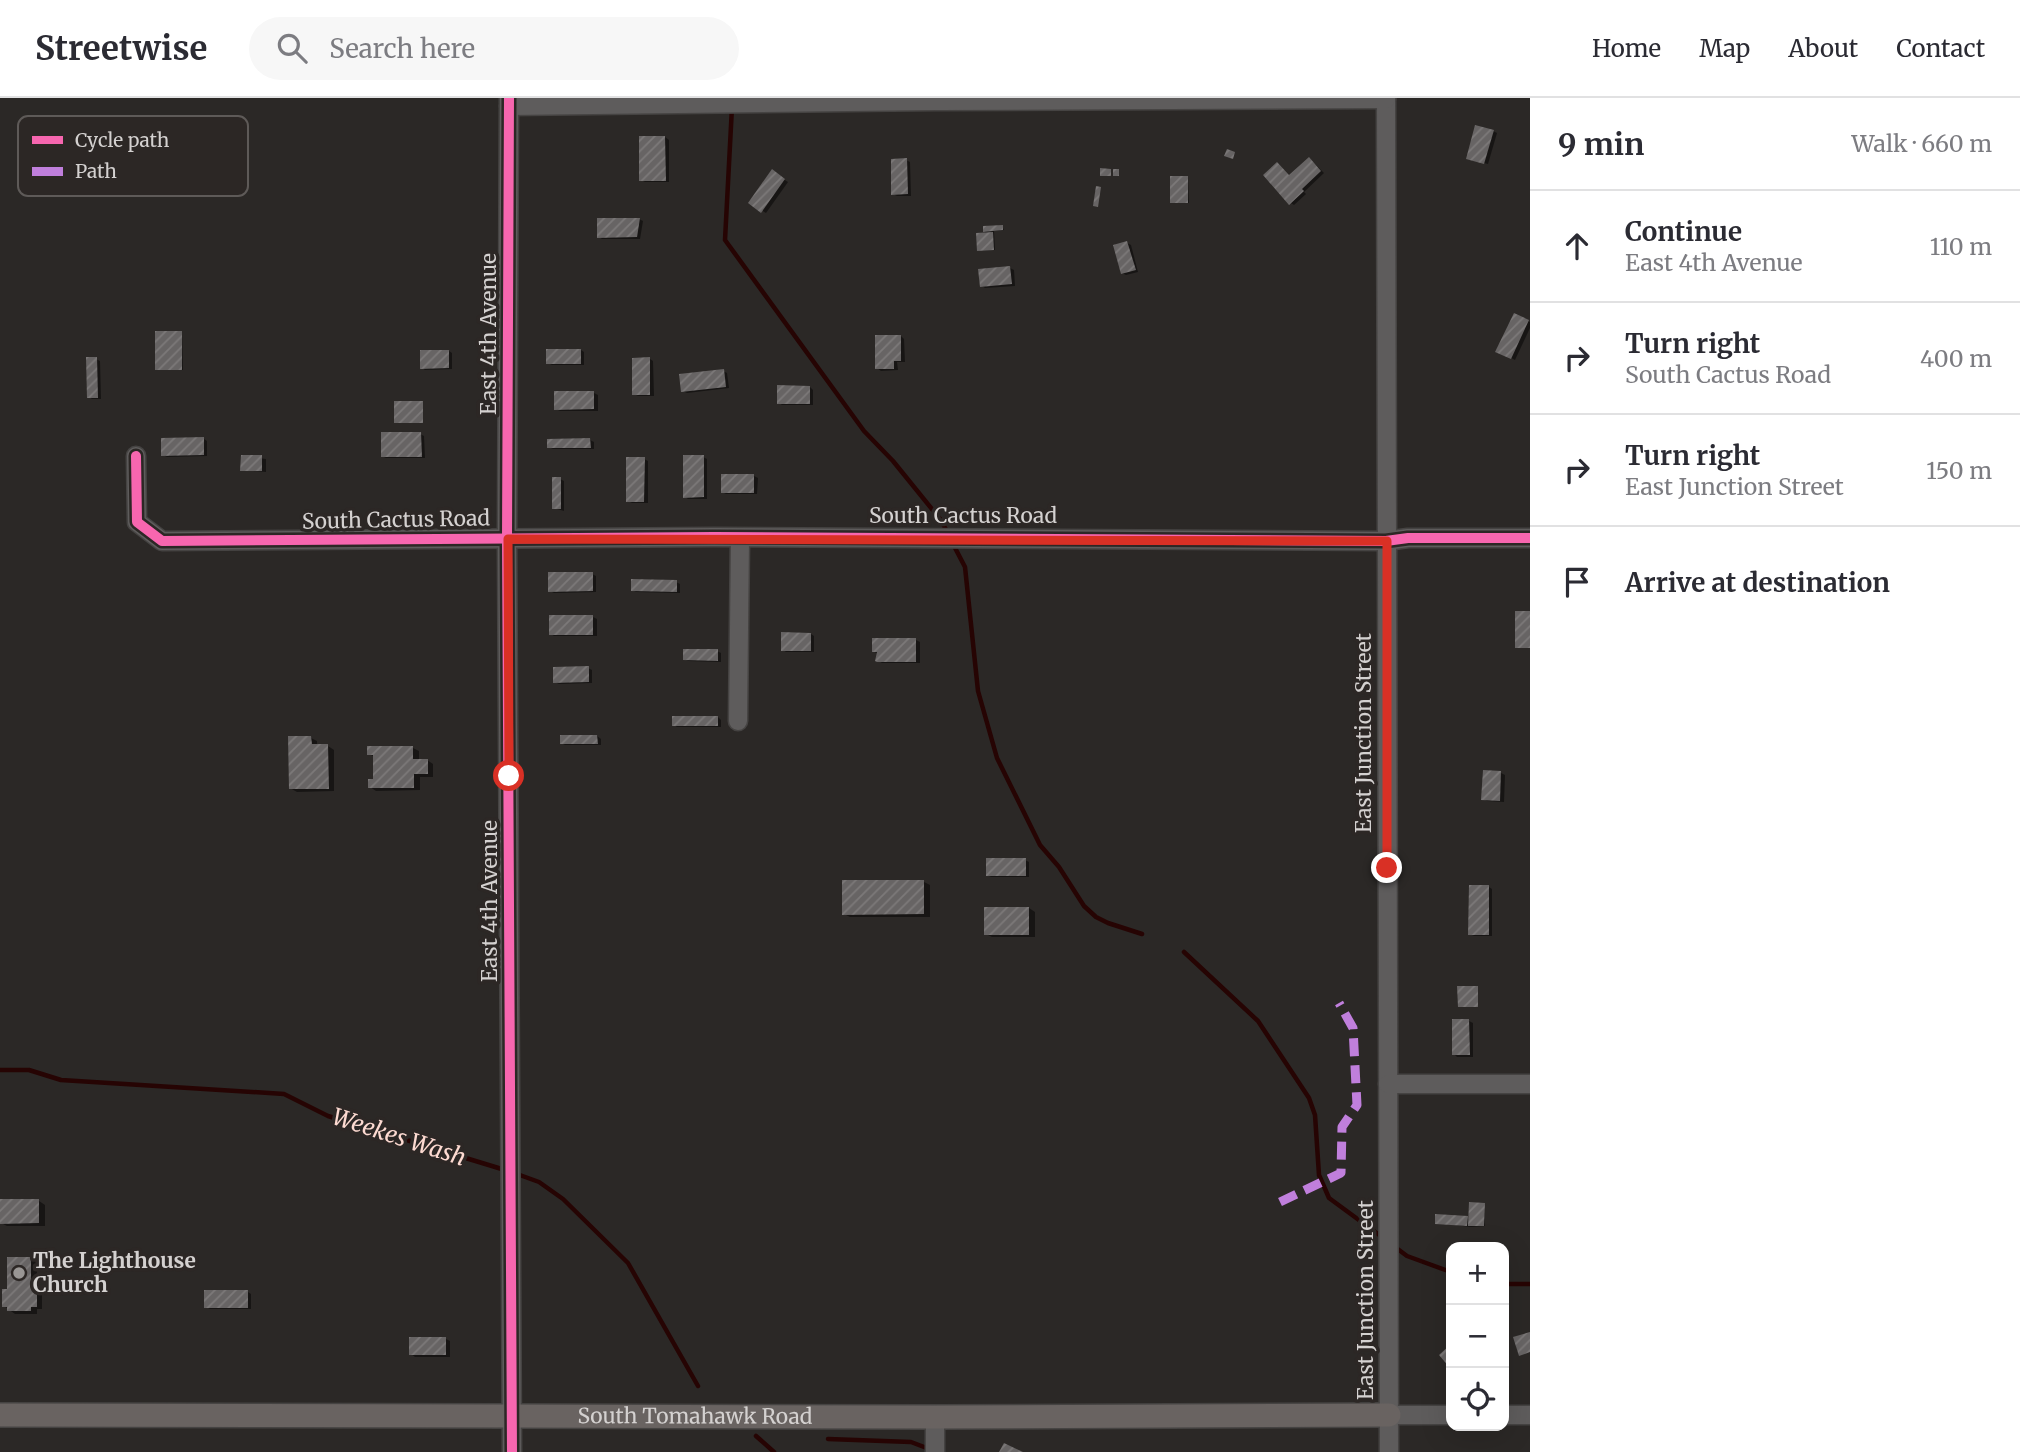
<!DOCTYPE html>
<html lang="en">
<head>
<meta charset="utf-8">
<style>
	body { margin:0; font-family:Merriweather,serif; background:#f7f7f7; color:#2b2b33 }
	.controls { position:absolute; right:21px; bottom:21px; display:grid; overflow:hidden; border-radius:14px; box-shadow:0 7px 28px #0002 }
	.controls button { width:63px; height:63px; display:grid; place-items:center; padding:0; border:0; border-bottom:2px solid #e1e1e2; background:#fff; color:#2b2b33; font:35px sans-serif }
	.stop { position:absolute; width:21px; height:21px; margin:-16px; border:5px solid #d93025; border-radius:50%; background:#fff }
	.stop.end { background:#d93025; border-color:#fff; box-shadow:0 2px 7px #0008 }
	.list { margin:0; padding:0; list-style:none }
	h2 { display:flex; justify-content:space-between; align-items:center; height:91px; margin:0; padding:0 28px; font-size:30px }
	h2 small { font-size:23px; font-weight:400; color:#7c7c81 }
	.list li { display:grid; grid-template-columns:46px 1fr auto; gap:21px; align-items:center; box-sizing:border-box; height:112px; padding:0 28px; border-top:2px solid #e1e1e2 }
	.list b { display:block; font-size:26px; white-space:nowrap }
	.list p { margin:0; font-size:23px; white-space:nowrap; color:#7c7c81 }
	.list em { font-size:23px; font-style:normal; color:#7c7c81 }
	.icon { flex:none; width:38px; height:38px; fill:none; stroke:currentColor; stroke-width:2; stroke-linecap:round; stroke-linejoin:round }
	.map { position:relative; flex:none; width:1530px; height:1354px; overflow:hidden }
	header { display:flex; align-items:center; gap:42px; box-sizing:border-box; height:98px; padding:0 35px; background:#fff; border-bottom:2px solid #e1e1e2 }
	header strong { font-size:33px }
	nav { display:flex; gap:38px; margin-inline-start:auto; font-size:24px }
	.search { width:490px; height:63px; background:#f7f7f7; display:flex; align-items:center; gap:18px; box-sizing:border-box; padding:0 24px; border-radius:38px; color:#7c7c81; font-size:26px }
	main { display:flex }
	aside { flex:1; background:#fff }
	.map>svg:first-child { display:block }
	.shadow { fill:#0007 }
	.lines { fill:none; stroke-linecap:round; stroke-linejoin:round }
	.stream { stroke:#260403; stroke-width:4.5 }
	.building { fill:url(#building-hatch) }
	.minor-casing { stroke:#454342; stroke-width:21 }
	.major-casing { stroke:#454342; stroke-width:26 }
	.minor { stroke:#5e5c5c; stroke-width:18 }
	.major { stroke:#696361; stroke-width:23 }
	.quiet { stroke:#c07fdc; stroke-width:9; stroke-dasharray:18 9; stroke-linecap:butt }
	.cycleway-casing { stroke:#2c2725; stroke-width:15 }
	.cycleway { stroke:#f766af; stroke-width:10 }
	.route { stroke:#d93025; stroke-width:9 }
	.poi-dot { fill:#999694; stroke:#2c2725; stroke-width:2.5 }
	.labels { text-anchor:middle; stroke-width:7; stroke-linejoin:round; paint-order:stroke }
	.street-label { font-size:21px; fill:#d4d1d0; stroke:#2c2725 }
	.poi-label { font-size:21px; font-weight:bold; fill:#d4d1d0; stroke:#2c2725; text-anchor:start }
	.water-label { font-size:23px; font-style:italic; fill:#fddad1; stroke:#2c2725 }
	.key { fill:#2c2725; stroke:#5e5a58; stroke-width:2 }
	.key-label { font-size:19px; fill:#d4d1d0 }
</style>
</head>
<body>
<header>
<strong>Streetwise</strong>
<div class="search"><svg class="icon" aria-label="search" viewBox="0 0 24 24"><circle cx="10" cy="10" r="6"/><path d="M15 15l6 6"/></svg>Search here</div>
<nav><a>Home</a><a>Map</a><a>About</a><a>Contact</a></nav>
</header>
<main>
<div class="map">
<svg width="1530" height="1354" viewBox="0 0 1530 1354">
	<defs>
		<pattern id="building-hatch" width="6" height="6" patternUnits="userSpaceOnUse" patternTransform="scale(1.75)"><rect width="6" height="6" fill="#676464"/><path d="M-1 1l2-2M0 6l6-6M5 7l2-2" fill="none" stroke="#7c7979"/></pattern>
	</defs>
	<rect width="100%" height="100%" fill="#2b2826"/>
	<g class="shadow">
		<path d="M1493 33 1497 35 1488 66 1472 62Z"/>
		<path d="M665 39 669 42V84H645L641 82Z"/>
		<path d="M906 62 910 64 911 98H897L893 96Z"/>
		<path d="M1312 63 1324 75 1304 94 1306 96 1294 107 1291 105 1277 66 1290 78Z"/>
		<path d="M772 74 788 84 766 115 750 105Z"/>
		<path d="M1188 79 1189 105 1171 104Z"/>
		<path d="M639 121 643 123 640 141H602L599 139Z"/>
		<path d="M1002 128 1004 132 994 133 995 152H980L985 136 984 130Z"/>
		<path d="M1127 145 1131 147 1138 174 1126 177 1122 175Z"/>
		<path d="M1010 170 1014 172 1015 188 985 190 982 188Z"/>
		<path d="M1515 217 1530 224V230L1515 262 1498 253Z"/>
		<path d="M182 235 183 272H158Z"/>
		<path d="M901 238 904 241 905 264H897L898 272 881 273 877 270Z"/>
		<path d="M581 252 584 254V267H552L548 265Z"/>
		<path d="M449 253 452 255V271L425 272 422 270Z"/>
		<path d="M96 261 100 263 101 301H92L89 299Z"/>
		<path d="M650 261 653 263 654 298H638L634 296Z"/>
		<path d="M723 273 727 275 729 290 687 295 683 293Z"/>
		<path d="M810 289 813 292V307H782L779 305Z"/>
		<path d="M594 295 598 297V313H560L556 311Z"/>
		<path d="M420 336 424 338 425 360H386L382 358Z"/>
		<path d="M204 341 207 343V358L167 359 163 357Z"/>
		<path d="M590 342 594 344V351H553L549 349Z"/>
		<path d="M242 358 266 361V374L242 372Z"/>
		<path d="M703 359 707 361V401H688L685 399Z"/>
		<path d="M644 361 648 363V405H632L628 403Z"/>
		<path d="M754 378 758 380 757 396H726L722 394Z"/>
		<path d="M560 381 564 383V413L554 410Z"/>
		<path d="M592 476 596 478V494L554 495 550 493Z"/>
		<path d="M676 484 680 486V495L636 494 632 492Z"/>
		<path d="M593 519 597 521V538H554L551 536Z"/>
		<path d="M811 536 814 538V554H786L783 552Z"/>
		<path d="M873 542H916L920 544V565H882L877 562 878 556 873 553Z"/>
		<path d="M717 553 721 555V564L688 563 684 561Z"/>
		<path d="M588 570 592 572V585L559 586 555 584Z"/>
		<path d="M718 619 721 622V629H677L674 627Z"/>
		<path d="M597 638 601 641V647H565L561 645Z"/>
		<path d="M311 640 317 643V648H328L334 652V693L297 694 290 690Z"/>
		<path d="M413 650 419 653V662H427L433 666V679H420V692L376 693 370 689 375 682V659L369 656Z"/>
		<path d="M1501 675 1505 677 1504 704 1487 703 1483 701Z"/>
		<path d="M1025 762 1029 764V779H991L987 777Z"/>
		<path d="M924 784 930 787V819H850L844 816Z"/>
		<path d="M1489 789 1492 791V838H1474L1470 836Z"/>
		<path d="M1029 810 1035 814V839H992L986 836Z"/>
		<path d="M1469 923 1473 925V959H1457L1454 956Z"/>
		<path d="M1 1103H39L45 1107V1128H7L1 1125Z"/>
		<path d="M1484 1106 1485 1128 1471 1129 1436 1125 1467 1120 1470 1122Z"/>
		<path d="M31 1161 37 1164V1193L42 1196V1211H37V1216H15L4 1208 9 1192Z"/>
		<path d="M248 1194 251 1196V1211H210L206 1209Z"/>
		<path d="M446 1241 450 1243V1259H415L411 1256Z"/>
	</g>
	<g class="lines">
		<g class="stream">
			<path d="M732 9 725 142 864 333 893 363 940 421 948 435"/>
			<path d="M953 446 965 469 978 593 997 660 1040 747 1059 769 1084 808 1096 819 1108 825 1142 836"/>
			<path d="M1184 854 1258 923 1309 1000 1315 1017 1319 1077 1329 1100 1382 1139"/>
			<path d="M0 972H29L61 982 284 996 328 1018 505 1072"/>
			<path d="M517 1076 539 1084 563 1101 628 1165 698 1288"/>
			<path d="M1395 1149 1407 1158 1451 1174"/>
			<path d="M1504 1186H1530"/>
			<path d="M756 1338 774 1354"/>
			<path d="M828 1341 911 1344 932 1352"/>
		</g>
	</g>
	<g class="building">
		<path d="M1475 27 1494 32 1484 66 1466 61Z"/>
		<path d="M639 38H665L666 83H639Z"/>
		<path d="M1227 51 1235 54 1233 61 1224 58Z"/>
		<path d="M1309 59 1321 73 1302 91 1304 93 1289 107 1263 77 1277 64 1289 77Z"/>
		<path d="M907 60 908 96 891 97V61Z"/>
		<path d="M1100 70 1111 71V78H1100Z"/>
		<path d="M772 71 785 81 761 115 748 105Z"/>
		<rect x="1113" y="71" width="6" height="7"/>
		<rect x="1170" y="78" width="18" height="27"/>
		<path d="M1096 88 1101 89 1098 109 1093 108Z"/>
		<path d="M597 120H640L637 139 597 140Z"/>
		<path d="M1003 127V132L983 134V128Z"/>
		<path d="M993 134 994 152 977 153 976 135Z"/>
		<path d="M1127 143 1136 172 1121 176 1113 147Z"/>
		<path d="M1010 168 1012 186 980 189 978 171Z"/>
		<path d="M1514 215 1529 222 1511 261 1495 254Z"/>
		<rect x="155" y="233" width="27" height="39"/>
		<path d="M875 237H901V263H894V271H875Z"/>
		<rect x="546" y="251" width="35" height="15"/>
		<path d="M420 252H449V270L420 271Z"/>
		<path d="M86 259H97L98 300H87Z"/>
		<path d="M650 259V297H632V260Z"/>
		<path d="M724 271 726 289 681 294 679 276Z"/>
		<path d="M777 287 810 288V306H777Z"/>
		<path d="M554 293H594V311L554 312Z"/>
		<rect x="394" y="303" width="29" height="22"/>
		<path d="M381 334H421L422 359H381Z"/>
		<path d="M204 339V357L161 358V340Z"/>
		<path d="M590 340 591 350H547V341Z"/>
		<path d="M241 357H262V373H240Z"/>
		<path d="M683 357H704V399L683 400Z"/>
		<path d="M626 359H645L644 404H626Z"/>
		<rect x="721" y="376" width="33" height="19"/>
		<rect x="552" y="379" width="9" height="32"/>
		<path d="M548 474H593V493L548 494Z"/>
		<path d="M631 481 677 482V494L631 493Z"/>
		<rect x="1515" y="513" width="15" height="37"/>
		<rect x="549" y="517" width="44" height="20"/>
		<path d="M781 534 811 535V553H781Z"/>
		<path d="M872 540H916V564H877L875 563 877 554H872Z"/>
		<path d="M683 551H718V563L683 562Z"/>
		<path d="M589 568V584L553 585V569Z"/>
		<rect x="672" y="618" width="46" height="10"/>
		<path d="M560 637H597L598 646H560Z"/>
		<path d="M288 638H311L312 646H328L329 691H289Z"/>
		<path d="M367 648H413V661H428V676H414V690H368V681H373V657H367Z"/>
		<path d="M1483 672 1501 673 1500 703 1481 702Z"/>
		<rect x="986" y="760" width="40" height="18"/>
		<path d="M842 782H924V816L842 817Z"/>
		<path d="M1469 787H1489V837H1468Z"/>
		<rect x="984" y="809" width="45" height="28"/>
		<path d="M1457 888H1478V909H1458Z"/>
		<path d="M1452 921H1469L1470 957H1452Z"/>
		<path d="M0 1101H39V1125L0 1126Z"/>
		<path d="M1469 1104 1485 1105 1484 1128H1468Z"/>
		<path d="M1435 1116 1468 1118 1467 1128 1435 1126Z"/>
		<path d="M7 1159H31V1191L37 1190V1209H31V1213H7V1209H2V1191H7Z"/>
		<rect x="204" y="1192" width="44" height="18"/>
		<path d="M1530 1234V1254L1519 1258 1513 1239Z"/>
		<rect x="409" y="1239" width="37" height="18"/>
		<path d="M1451 1246V1268L1450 1270 1439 1257Z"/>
		<path d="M1004 1345 1023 1354H999Z"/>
	</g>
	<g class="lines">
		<g class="minor-casing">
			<g id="minor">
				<path d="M509 0 507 441 512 1354"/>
				<path d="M1386 0 1389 1354"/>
				<path d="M509 8 936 3 1386 1"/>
				<path d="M136 358 137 424 162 443 714 439 1386 443 1408 440H1530"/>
				<path d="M738 623 740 440"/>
				<path d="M1388 986H1530"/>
				<path d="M1389 1317H1451"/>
				<path d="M1504 1317H1530"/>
				<path d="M935 1319V1354"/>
			</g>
		</g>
		<g class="major-casing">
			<g id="major">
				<path id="s1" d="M0 1317 935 1319 1389 1317"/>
			</g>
		</g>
		<use href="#minor" class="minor"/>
		<use href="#major" class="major"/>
		<path class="quiet" d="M1280 1104 1341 1075 1342 1029 1357 1007 1353 930 1339 905"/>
		<g class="cycleway-casing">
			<g id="cycleway">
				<path d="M509 0 507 441 512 1354"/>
				<path d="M136 358 137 424 162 443 714 439 1386 443 1408 440H1530"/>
			</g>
		</g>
		<use href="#cycleway" class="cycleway"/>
	</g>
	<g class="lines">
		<path class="route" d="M509 678 508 441 1387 443V770"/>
	</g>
	<circle class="poi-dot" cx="19" cy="1175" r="7"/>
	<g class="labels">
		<g class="street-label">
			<text transform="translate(489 236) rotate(-90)" y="7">East 4th Avenue</text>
			<text x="963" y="425">South Cactus Road</text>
			<text transform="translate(396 422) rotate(-1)" y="7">South Cactus Road</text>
			<text transform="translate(1364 635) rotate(-90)" y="7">East Junction Street</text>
			<text transform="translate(490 803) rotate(-90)" y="7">East 4th Avenue</text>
			<text transform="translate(1366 1202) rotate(-90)" y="7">East Junction Street</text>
			<text dy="7" stroke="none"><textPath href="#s1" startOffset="695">South Tomahawk Road</textPath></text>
		</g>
		<g class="poi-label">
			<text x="33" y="1170">The Lighthouse<tspan x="33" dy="24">Church</tspan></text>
		</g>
		<g class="water-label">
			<text transform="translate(399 1039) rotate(18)" y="8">Weekes Wash</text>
		</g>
	</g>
	<rect x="18" y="18" width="230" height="80" rx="10" class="key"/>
	<rect x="32" y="38" width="31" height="8" fill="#f766af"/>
	<rect x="32" y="69" width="31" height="9" fill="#c07fdc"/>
	<g class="key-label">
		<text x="75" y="49">Cycle path</text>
		<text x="75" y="80">Path</text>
	</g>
</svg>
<div class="controls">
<button>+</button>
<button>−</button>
<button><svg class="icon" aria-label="locate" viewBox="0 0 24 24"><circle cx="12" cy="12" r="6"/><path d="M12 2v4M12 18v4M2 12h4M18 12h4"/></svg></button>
</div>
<div class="stop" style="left:509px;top:678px"></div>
<div class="stop end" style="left:1387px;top:770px"></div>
</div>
<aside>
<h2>9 min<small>Walk · 660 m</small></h2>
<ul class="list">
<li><svg class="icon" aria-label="ahead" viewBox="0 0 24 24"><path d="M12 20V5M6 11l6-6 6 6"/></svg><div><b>Continue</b><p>East 4th Avenue</p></div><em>110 m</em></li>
<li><svg class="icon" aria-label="right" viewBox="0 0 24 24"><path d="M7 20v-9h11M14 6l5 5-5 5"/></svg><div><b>Turn right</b><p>South Cactus Road</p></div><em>400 m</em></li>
<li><svg class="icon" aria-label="right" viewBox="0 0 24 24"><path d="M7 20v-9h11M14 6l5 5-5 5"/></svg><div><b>Turn right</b><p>East Junction Street</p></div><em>150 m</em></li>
<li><svg class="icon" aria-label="arrive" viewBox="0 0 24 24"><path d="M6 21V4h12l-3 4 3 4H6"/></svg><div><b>Arrive at destination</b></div></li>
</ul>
</aside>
</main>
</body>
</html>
